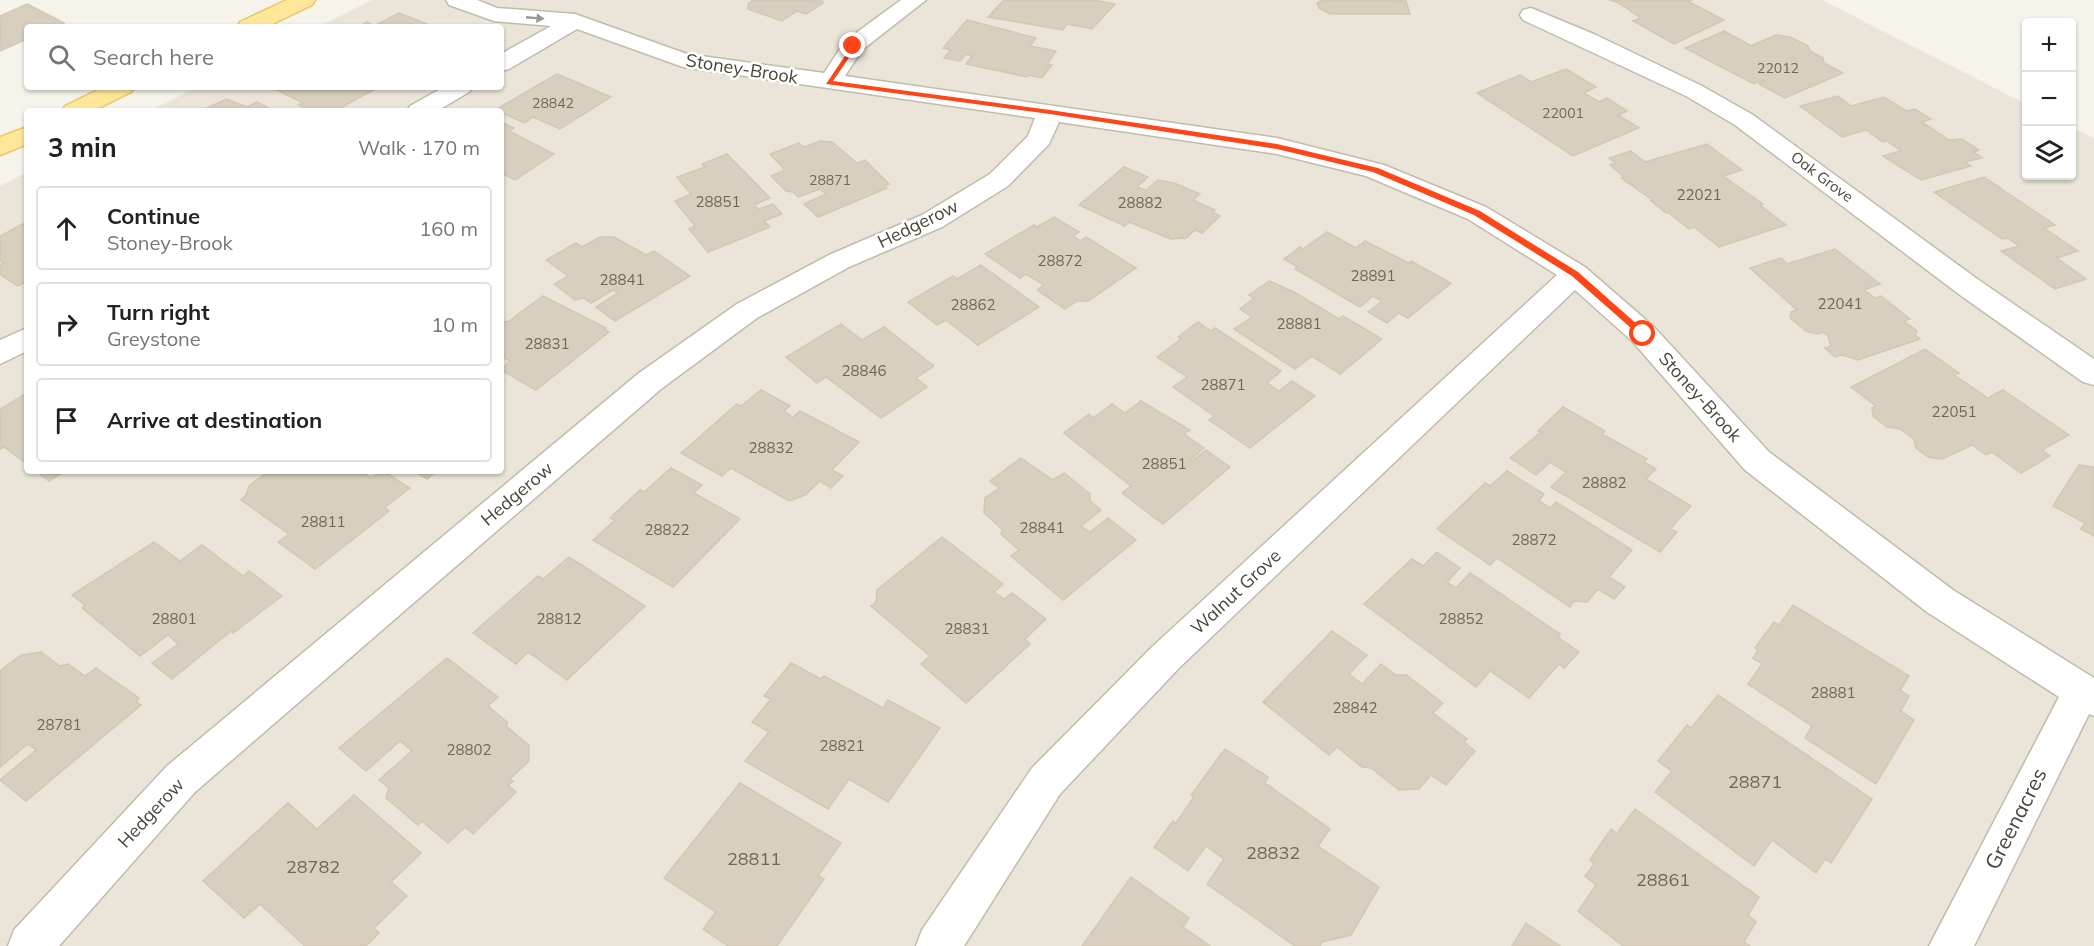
<!DOCTYPE html>
<html lang="en">
<head>
<meta charset="utf-8">
<style>
	body { margin:0; font-family:Mulish,sans-serif; background:#f6f6f6; color:#222 }
	.controls { position:absolute; right:18px; top:18px; display:grid; overflow:hidden; border-radius:6px; box-shadow:0 2px 4px #0004 }
	.controls button { width:54px; height:54px; display:grid; place-items:center; padding:0; border:0; border-bottom:2px solid #e0e0e0; background:#fff; color:#222; font:30px sans-serif }
	.stop { position:absolute; width:18px; height:18px; margin:-14px; border:4px solid #ff4618; border-radius:50%; background:#fff }
	.stop.end { background:#ff4618; border-color:#fff; box-shadow:0 2px 6px #0008 }
	.list { margin:0; padding:0; list-style:none }
	h2 { display:flex; justify-content:space-between; align-items:center; height:78px; margin:0; padding:0 24px; font-size:26px }
	h2 small { font-size:20px; font-weight:400; color:#767676 }
	.list li { display:grid; grid-template-columns:39px 1fr auto; gap:18px; align-items:center; box-sizing:border-box; height:84px; margin:0 12px 12px; padding:0 12px; border:2px solid #e0e0e0; border-radius:6px }
	.list b { display:block; font-size:22px; white-space:nowrap }
	.list p { margin:0; font-size:20px; white-space:nowrap; color:#767676 }
	.list em { font-size:20px; font-style:normal; color:#767676 }
	.icon { flex:none; width:33px; height:33px; fill:none; stroke:currentColor; stroke-width:2; stroke-linecap:round; stroke-linejoin:round }
	.map { position:relative; flex:none; width:2094px; height:946px; overflow:hidden }
	.search { position:absolute; background:#fff; box-shadow:0 2px 4px #0004; left:24px; top:24px; width:480px; height:66px; display:flex; align-items:center; gap:15px; box-sizing:border-box; padding:0 21px; border-radius:6px; color:#767676; font-size:22px }
	.panel { position:absolute; background:#fff; box-shadow:0 2px 4px #0004; left:24px; top:108px; width:480px; height:366px; border-radius:6px }
	.map>svg:first-child { display:block }
	.residential { fill:#eae5d8 }
	.building { fill:#d8cfbf; stroke:#d3c8b2; stroke-width:1.5 }
	.lines { fill:none; stroke-linecap:round; stroke-linejoin:round }
	.minor-casing { stroke:#c2bbac; stroke-width:3 }
	.major-casing { stroke:#e8c766; stroke-width:3 }
	.minor { fill:#fff; fill-rule:evenodd }
	.major { fill:#ffe79a; fill-rule:evenodd }
	.oneway { fill:#9b9892 }
	.route { fill:#ff4618 }
	.labels { text-anchor:middle; stroke-width:5; stroke-linejoin:round; paint-order:stroke }
	.far-number-label { font-size:14px; fill:#6e675a }
	.far-street-label { font-size:15px; fill:#4a4438; stroke:#fff }
	.number-label { font-size:15px; fill:#6e675a }
	.street-label { font-size:18px; fill:#4a4438; stroke:#fff }
	.near-number-label { font-size:18px; fill:#6e675a }
	.near-street-label { font-size:21px; fill:#4a4438; stroke:#fff }
</style>
</head>
<body>
<div class="map">
<svg width="2094" height="946" viewBox="0 0 2094 946">
	<rect width="100%" height="100%" fill="#f6f3eb"/>
	<path class="residential" d="M372 0H1822L2026 104V176H2072V127L2094 138V946H0V186L27 172V471H501V111H149L197 87H501V27H318Z"/>
	<g class="building">
		<path d="M753 0H822L823 3 806 14 797 11 782 21 748 9V4Z"/>
		<path d="M1004 0H1094L1115 4 1092 29 1067 24 1063 30 988 17Z"/>
		<path d="M1323 0 1406 1 1410 14H1330L1319 8 1317 3Z"/>
		<path d="M1609 0H1692L1689 2 1724 20 1674 44 1633 21 1641 18 1617 2Z"/>
		<path d="M27 4 64 23 54 27H27V39L0 51V16Z"/>
		<path d="M399 13 434 27H358L367 22 374 26Z"/>
		<path d="M967 20 1036 38 1030 46 1056 51 1047 64 1052 65 1042 78 1029 75 1027 77 966 64 972 56 966 54 960 61 944 58 951 50 943 48Z"/>
		<path d="M1724 31 1751 46 1776 35 1790 37 1808 46 1810 51 1823 58 1824 63 1843 73 1785 98 1759 84 1765 81 1763 80 1754 84 1685 48Z"/>
		<path d="M1566 69 1596 87 1584 93 1599 102 1607 98 1627 111 1618 115 1639 128 1573 156 1477 93 1520 75 1531 82Z"/>
		<path d="M557 74 611 97 560 129 533 117 525 123 495 110Z"/>
		<path d="M279 87H371L375 89 335 111H311L298 105 303 103 275 89Z"/>
		<path d="M1838 96 1851 106 1884 97 1906 111 1915 109 1931 119 1922 122 1949 140 1962 139 1979 150 1974 152 1982 158 1965 162 1971 166 1921 180 1883 156 1901 151 1887 141 1883 142 1866 130 1842 137 1800 106Z"/>
		<path d="M226 99 247 107 257 102 274 111H201Z"/>
		<path d="M501 122 514 128 509 131 554 154 515 180 505 175 501 177Z"/>
		<path d="M820 141 832 142 857 163 865 160 889 184 884 186 887 188 818 217 804 204 826 194 820 189 798 197 793 192 786 191 771 176 785 170 770 154 799 143 804 147Z"/>
		<path d="M1707 144 1742 170 1723 176 1763 204 1760 205 1786 225 1719 247 1694 227 1689 229 1669 213H1666L1651 201H1654L1621 178 1624 177 1610 165 1616 163 1609 158 1631 151 1645 162Z"/>
		<path d="M727 154 770 198 754 205 758 209 773 204 782 214 764 221 770 227 708 252 689 229 695 226 675 201 691 194 677 177 705 167 702 164Z"/>
		<path d="M1124 167 1148 177 1137 187 1146 190 1158 180 1174 183 1200 194 1193 200 1215 210 1213 212 1220 216 1202 233 1195 230 1186 238 1171 239 1129 222 1125 226 1079 205Z"/>
		<path d="M1984 177 2055 225 2044 228 2078 251 2057 258 2086 279 2055 289 2001 251 2019 246 2008 238 2002 239 1934 192Z"/>
		<path d="M1054 217 1079 232 1073 236 1080 241 1086 237 1136 268 1088 301H1077L1065 309 1037 290 1044 285 1026 274 1020 278 985 254 1034 225 1037 227Z"/>
		<path d="M27 222V281L18 286 0 274V265L4 263 0 261V236Z"/>
		<path d="M1327 232 1356 248 1365 241 1409 263 1411 261 1451 283 1408 318 1399 313 1387 323 1368 312 1382 301 1373 296 1360 307 1295 269 1298 267 1284 259 1300 247 1303 249Z"/>
		<path d="M600 237H614L646 255 654 251 690 276 615 321 596 307 618 293 613 290 591 303 584 298 575 300 554 284 568 276 546 260 576 243 582 247Z"/>
		<path d="M1835 249 1880 284 1864 290 1875 298 1881 296 1910 319 1904 321 1917 331 1915 335 1920 339 1858 360 1842 355 1835 357 1825 348 1831 346 1828 336 1823 332 1817 334 1806 331 1790 318 1791 312 1797 310 1750 268 1781 258 1787 264Z"/>
		<path d="M981 265 1039 307 978 345 946 320 937 325 908 302 953 276 957 279Z"/>
		<path d="M1269 281 1294 292 1339 319 1343 316 1382 339 1340 374 1312 356 1295 369 1234 329 1252 317 1240 309 1254 298 1249 295Z"/>
		<path d="M543 296 606 328 604 330 609 332 536 390 501 370 510 361 501 356V321L508 322Z"/>
		<path d="M1198 322 1211 331 1215 328 1281 371 1267 383 1279 391 1292 381 1315 396 1250 448 1209 420 1214 416 1173 387 1187 377 1157 357 1181 339 1178 337Z"/>
		<path d="M841 324 862 340 884 327 934 366 916 378 927 387 881 418 826 377 817 383 786 357Z"/>
		<path d="M1925 349 1959 373 1954 375 1988 398 2003 390 2069 435 2042 450 2050 456 2021 473 1992 452 1986 455 1972 445 1942 459 1928 457 1916 448 1914 439 1900 429 1887 427 1873 416 1872 408 1876 406 1851 387Z"/>
		<path d="M761 390 790 406 784 411 793 417 800 411 859 442 832 470 843 476 831 488 820 481 805 495 789 501 731 468 722 476 681 453 737 404 741 406Z"/>
		<path d="M27 393V464L4 447 0 449V409Z"/>
		<path d="M1141 401 1190 430 1184 434 1204 448 1190 460 1192 461 1206 450 1230 467 1163 524 1122 493 1131 486 1064 433 1089 414 1093 418 1112 404 1125 413Z"/>
		<path d="M1563 407 1605 431 1602 434 1647 459 1644 462 1656 469 1646 479 1691 506 1670 529 1677 532 1660 552 1551 487 1566 472 1550 462 1536 475 1510 458 1541 432 1538 431Z"/>
		<path d="M1021 458 1053 480 1064 473 1090 494V501L1101 510 1081 526 1090 532 1108 518 1136 540 1063 600 1011 556 1019 550 1001 534 1002 529 984 513 985 498 999 488 990 481Z"/>
		<path d="M2079 465 2094 467V536L2081 529 2085 523 2053 506Z"/>
		<path d="M671 468 702 485 694 493 740 519 673 587 593 540 615 520 610 518 640 490 644 492Z"/>
		<path d="M36 471H65L49 481Z"/>
		<path d="M269 471H365L363 473 371 478 383 471 410 488 385 507 389 511 315 569 278 542 289 534 241 500 246 495 249 486Z"/>
		<path d="M415 471H437L427 479Z"/>
		<path d="M1507 471 1544 494 1539 501 1550 508 1556 502 1632 550 1609 577 1625 587 1614 599 1598 589 1587 602 1574 601 1570 607 1497 558 1490 565 1437 529 1485 483 1490 486Z"/>
		<path d="M942 537 1003 584 994 592 1004 599 1012 593 1046 619 1025 639 1030 644 966 703 921 664 930 656 871 606 876 602 877 590Z"/>
		<path d="M154 542 180 561 202 545 243 576 249 571 282 596 233 633 231 631 172 679 152 663 178 644 168 635 140 656 82 608 85 605 72 595Z"/>
		<path d="M1437 552 1460 568 1447 582 1456 588 1470 573 1560 634 1558 637 1579 652 1564 668 1559 664 1529 698 1490 671 1476 687 1364 604 1412 559 1423 566Z"/>
		<path d="M569 557 645 606 567 680 528 652 516 664 473 633 538 576 543 579Z"/>
		<path d="M1793 605 1909 676 1900 690 1909 696 1901 711 1914 720 1876 784 1805 738 1812 726 1748 684 1762 664 1753 658 1758 650 1755 648 1774 622 1779 625Z"/>
		<path d="M1332 631 1367 655 1349 674 1362 684 1381 664 1396 675H1406L1443 703 1433 713 1467 739 1464 742 1475 751 1446 785 1431 775 1419 789 1399 790 1371 768 1362 767 1337 747 1329 755 1263 702Z"/>
		<path d="M41 652 60 666 68 664 85 676 96 668 139 698 136 702 141 705 26 801 0 780 36 750 28 744 0 767V671L21 655Z"/>
		<path d="M447 658 498 697 488 706 507 722V727L529 745V761L510 779 513 781 508 785 516 792 473 834 465 827 448 843 422 821 418 825 386 798 389 788 379 780 412 751 400 741 366 771 339 748Z"/>
		<path d="M791 663 821 679 824 676 883 708 888 700 940 728 888 802 849 779 828 809 745 761 769 732 752 722 771 699 764 696Z"/>
		<path d="M1718 695 1872 799 1831 863 1825 859 1816 873 1772 840 1754 866 1655 792 1672 771 1658 761 1687 725 1691 728Z"/>
		<path d="M1225 749 1268 777 1265 783 1330 829 1318 846 1379 887 1351 935 1322 942 1320 946H1295L1207 884 1224 859 1206 846 1188 871 1154 847 1173 821 1176 823 1194 797 1191 795Z"/>
		<path d="M740 783 841 843 818 876 824 879 777 946H728L703 929 716 912 664 878Z"/>
		<path d="M354 795 421 853 391 882 407 896 374 928 379 933 366 946H305L260 904 244 918 203 881 288 803 317 829Z"/>
		<path d="M1635 809 1759 897 1748 915 1756 922 1744 942 1750 946H1623L1578 911 1596 885 1585 876 1594 864 1590 860 1611 829 1617 833Z"/>
		<path d="M1131 877 1189 918 1183 927 1210 946H1082Z"/>
		<path d="M1526 923 1560 946H1512Z"/>
	</g>
	<g class="lines">
		<g class="minor-casing">
			<g id="minor">
				<path d="M446 0H477L497 8 575 14 687 54 824 73 845 41 901 0H926L862 50 845 76 1277 138 1384 165 1486 207 1585 267 1654 327 1769 452 1953 590 2094 678V716L2089 714 1974 946H1929L2059 697 1927 612 1745 470 1632 341 1575 290 1179 668 1060 794 964 946H916L922 930 1032 768 1153 646 1557 275 1468 219 1366 176 1277 154 1059 122 1049 144 1008 186 942 227 849 267 757 318 661 389 195 792 59 946H8L14 930 167 766 639 373 737 304 829 255 922 215 990 174 1028 136 1035 118 683 67 577 29 509 69 501 71V54L551 26 494 21 449 5Z"/>
				<path d="M1531 8 1596 35 1702 86 1753 115 1980 281 2094 359V385L2083 382 1960 295 1735 125 1686 96 1523 20 1520 15 1523 10Z"/>
				<path d="M444 87H473L469 92 437 111H407L410 106Z"/>
				<path d="M27 328V351L0 364V340Z"/>
			</g>
		</g>
		<g class="major-casing">
			<g id="major">
				<path d="M287 0H315L312 5 266 27H237L240 22Z"/>
				<path d="M104 87H135L131 92 93 111H62L65 106Z"/>
				<path d="M27 127V144L0 155V137Z"/>
			</g>
		</g>
		<use href="#minor" class="minor"/>
		<use href="#major" class="major"/>
	</g>
	<defs><path id="oneway-solid" d="M-6-.8H1V-3.2L6.5 0L1 3.2V.8H-6Z" transform="scale(1.5)"/></defs>
	<use class="oneway" href="#oneway-solid" transform="translate(535 18) rotate(5)"/>
	<path class="route" d="M853 44 857 46 833 81 1050 110 1277 144 1378 168 1480 211 1578 272 1648 334 1640 336 1572 276 1474 215 1373 172 1277 149 1050 114 826 84Z"/>
	<g class="labels">
		<g class="far-number-label">
			<text x="1778" y="73">22012</text>
			<text x="553" y="108">28842</text>
			<text x="1563" y="118">22001</text>
			<text x="830" y="185">28871</text>
		</g>
		<g class="far-street-label">
			<text transform="translate(1822 177) rotate(37)" y="5">Oak Grove</text>
		</g>
		<g class="number-label">
			<text x="1699" y="200">22021</text>
			<text x="718" y="207">28851</text>
			<text x="1140" y="208">28882</text>
			<text x="1060" y="266">28872</text>
			<text x="1373" y="281">28891</text>
			<text x="622" y="285">28841</text>
			<text x="1840" y="309">22041</text>
			<text x="973" y="310">28862</text>
			<text x="1299" y="329">28881</text>
			<text x="547" y="349">28831</text>
			<text x="864" y="376">28846</text>
			<text x="1223" y="390">28871</text>
			<text x="1954" y="417">22051</text>
			<text x="771" y="453">28832</text>
			<text x="1164" y="469">28851</text>
			<text x="1604" y="488">28882</text>
			<text x="323" y="527">28811</text>
			<text x="1042" y="533">28841</text>
			<text x="667" y="535">28822</text>
			<text x="1534" y="545">28872</text>
			<text x="174" y="624">28801</text>
			<text x="559" y="624">28812</text>
			<text x="1461" y="624">28852</text>
			<text x="967" y="634">28831</text>
			<text x="1833" y="698">28881</text>
			<text x="1355" y="713">28842</text>
			<text x="59" y="730">28781</text>
			<text x="842" y="751">28821</text>
			<text x="469" y="755">28802</text>
		</g>
		<g class="street-label">
			<text transform="translate(742 69) rotate(9)" y="6">Stoney-Brook</text>
			<text transform="translate(918 224) rotate(-26)" y="6">Hedgerow</text>
			<text transform="translate(1700 397) rotate(48)" y="6">Stoney-Brook</text>
			<text transform="translate(517 494) rotate(-40)" y="6">Hedgerow</text>
			<text transform="translate(1236 592) rotate(-43)" y="6">Walnut Grove</text>
			<text transform="translate(151 813) rotate(-47)" y="6">Hedgerow</text>
		</g>
		<g class="near-number-label">
			<text x="1755" y="788">28871</text>
			<text x="1273" y="859">28832</text>
			<text x="754" y="865">28811</text>
			<text x="313" y="873">28782</text>
			<text x="1663" y="886">28861</text>
		</g>
		<g class="near-street-label">
			<text transform="translate(2016 819) rotate(-63)" y="7">Greenacres</text>
		</g>
	</g>
</svg>
<div class="controls">
<button>+</button>
<button>−</button>
<button><svg class="icon" aria-label="layers" viewBox="0 0 24 24"><path d="M12 4l9 5-9 5-9-5zM3 14l9 5 9-5"/></svg></button>
</div>
<div class="stop" style="left:1643px;top:334px"></div>
<div class="stop end" style="left:853px;top:46px"></div>
<div class="search"><svg class="icon" aria-label="search" viewBox="0 0 24 24"><circle cx="10" cy="10" r="6"/><path d="M15 15l6 6"/></svg>Search here</div>
<section class="panel">
<h2>3 min<small>Walk · 170 m</small></h2>
<ul class="list">
<li><svg class="icon" aria-label="ahead" viewBox="0 0 24 24"><path d="M12 20V5M6 11l6-6 6 6"/></svg><div><b>Continue</b><p>Stoney-Brook</p></div><em>160 m</em></li>
<li><svg class="icon" aria-label="right" viewBox="0 0 24 24"><path d="M7 20v-9h11M14 6l5 5-5 5"/></svg><div><b>Turn right</b><p>Greystone</p></div><em>10 m</em></li>
<li><svg class="icon" aria-label="arrive" viewBox="0 0 24 24"><path d="M6 21V4h12l-3 4 3 4H6"/></svg><div><b>Arrive at destination</b></div></li>
</ul>
</section>
</div>
</body>
</html>
